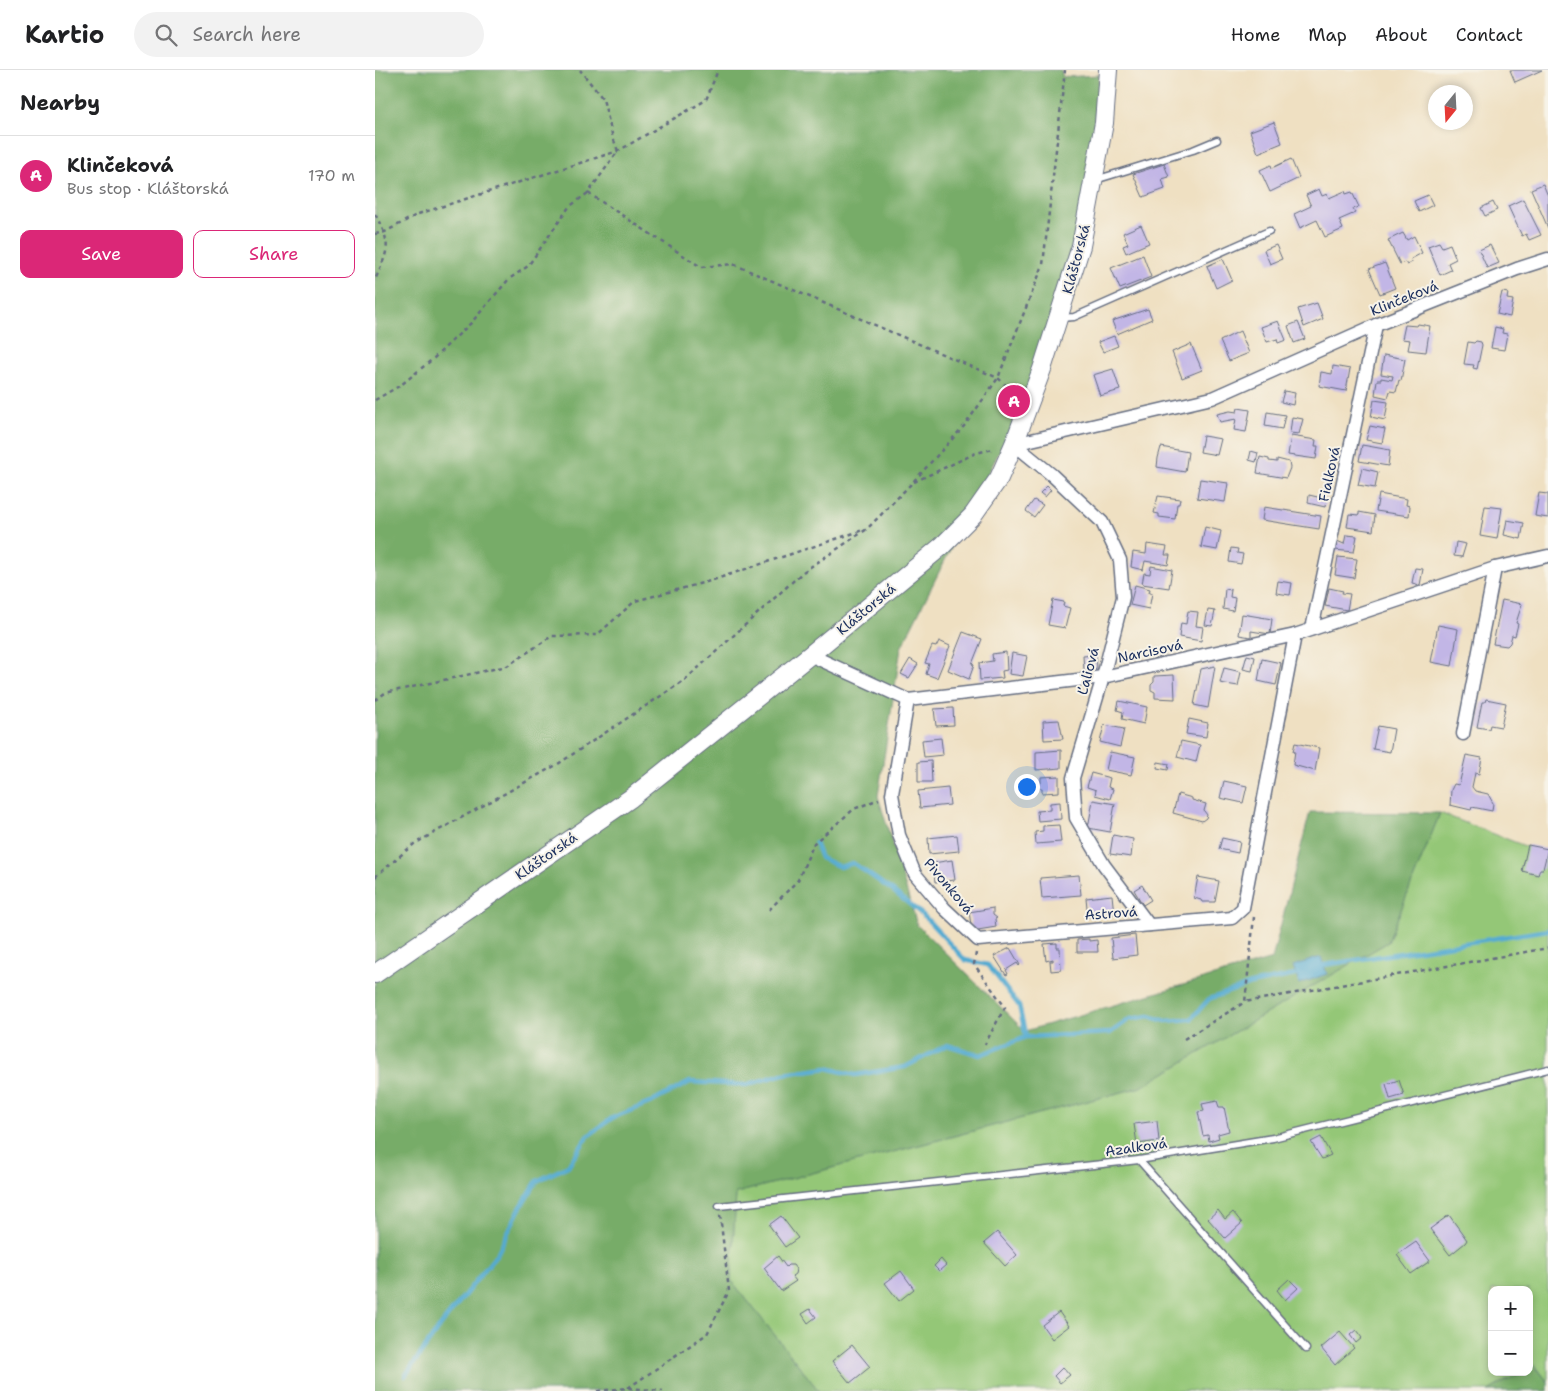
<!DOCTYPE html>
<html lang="en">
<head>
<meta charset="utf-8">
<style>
	body { margin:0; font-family:"Shantell Sans",sans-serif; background:#f2f2f2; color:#202124 }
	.controls { position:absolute; right:15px; bottom:15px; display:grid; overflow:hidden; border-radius:10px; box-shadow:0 2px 8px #0003 }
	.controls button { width:45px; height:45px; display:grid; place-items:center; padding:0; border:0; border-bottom:1px solid #e0e0e0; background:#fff; color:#202124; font:25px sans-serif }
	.compass { position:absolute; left:1053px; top:15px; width:45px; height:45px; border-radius:50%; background:#fff; box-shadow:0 2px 8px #0003; rotate:198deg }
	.you { position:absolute; left:651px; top:716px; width:18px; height:18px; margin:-12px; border:4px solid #fff; border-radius:50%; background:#1a73e8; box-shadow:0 0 0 8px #1a73e833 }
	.badge { display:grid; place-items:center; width:32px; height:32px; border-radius:50%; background:#db2777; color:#fff; font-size:16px; font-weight:700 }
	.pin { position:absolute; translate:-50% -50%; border:2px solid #fff; box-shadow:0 1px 5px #0006 }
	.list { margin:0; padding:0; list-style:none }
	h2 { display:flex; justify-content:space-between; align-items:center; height:65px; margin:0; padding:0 20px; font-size:21px }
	h2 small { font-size:16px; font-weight:400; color:#757577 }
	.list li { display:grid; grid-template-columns:32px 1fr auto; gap:15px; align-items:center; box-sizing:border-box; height:80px; padding:0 20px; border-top:1px solid #e0e0e0 }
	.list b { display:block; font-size:19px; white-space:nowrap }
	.list p { margin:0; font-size:16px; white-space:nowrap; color:#757577 }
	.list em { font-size:16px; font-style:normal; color:#757577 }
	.actions { display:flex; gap:10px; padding:15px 20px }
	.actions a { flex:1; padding:11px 0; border:1px solid #db2777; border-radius:10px; text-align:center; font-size:18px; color:#db2777 }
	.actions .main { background:#db2777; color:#fff }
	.icon { flex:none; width:28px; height:28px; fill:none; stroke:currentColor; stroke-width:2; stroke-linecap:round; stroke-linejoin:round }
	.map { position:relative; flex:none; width:1173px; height:1321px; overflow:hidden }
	header { display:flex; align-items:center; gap:30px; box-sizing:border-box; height:70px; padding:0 25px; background:#fff; border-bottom:1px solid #e0e0e0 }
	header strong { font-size:24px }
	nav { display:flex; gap:28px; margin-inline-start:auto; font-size:18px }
	.search { width:350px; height:45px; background:#f2f2f2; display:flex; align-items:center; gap:12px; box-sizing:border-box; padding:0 18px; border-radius:28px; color:#757577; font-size:19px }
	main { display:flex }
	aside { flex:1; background:#fff }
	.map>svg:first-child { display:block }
	.green { fill:#94c777; stroke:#587b6a }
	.forest { fill:#77ac68; stroke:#496e63 }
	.water { fill:#55abd1; stroke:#386d98 }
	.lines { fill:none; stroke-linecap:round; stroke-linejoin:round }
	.stream { stroke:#55abd1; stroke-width:4.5 }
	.building { fill:#c2b6e6 }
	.lane-casing { stroke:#656d81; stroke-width:9 }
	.street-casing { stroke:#656d81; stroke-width:15 }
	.secondary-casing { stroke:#656d81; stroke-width:20 }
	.path { stroke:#656d81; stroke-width:2.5; stroke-dasharray:4 4; stroke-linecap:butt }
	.lane { stroke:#fff; stroke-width:6 }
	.street { stroke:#fff; stroke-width:12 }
	.secondary { stroke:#fff; stroke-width:18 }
	.labels { text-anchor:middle; stroke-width:4; stroke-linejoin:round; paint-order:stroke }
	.street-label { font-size:14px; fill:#1b2f5e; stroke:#f7f3e8 }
</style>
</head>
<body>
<header>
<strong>Kartio</strong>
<div class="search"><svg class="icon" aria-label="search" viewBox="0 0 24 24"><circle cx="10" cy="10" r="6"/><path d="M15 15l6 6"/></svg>Search here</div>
<nav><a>Home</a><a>Map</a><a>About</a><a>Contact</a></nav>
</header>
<main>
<aside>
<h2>Nearby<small></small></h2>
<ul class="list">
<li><span class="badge">A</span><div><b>Klinčeková</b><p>Bus stop · Kláštorská</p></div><em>170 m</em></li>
</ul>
<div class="actions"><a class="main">Save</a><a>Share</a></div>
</aside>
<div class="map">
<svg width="1173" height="1321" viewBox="0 0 1173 1321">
	<rect width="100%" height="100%" fill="#f7f3e8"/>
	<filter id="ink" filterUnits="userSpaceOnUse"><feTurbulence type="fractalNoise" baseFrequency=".02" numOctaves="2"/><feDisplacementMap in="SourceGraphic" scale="10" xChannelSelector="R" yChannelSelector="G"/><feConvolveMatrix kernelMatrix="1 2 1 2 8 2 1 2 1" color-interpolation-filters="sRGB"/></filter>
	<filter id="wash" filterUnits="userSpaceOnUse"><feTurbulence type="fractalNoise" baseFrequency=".0096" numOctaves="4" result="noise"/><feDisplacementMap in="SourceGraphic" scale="20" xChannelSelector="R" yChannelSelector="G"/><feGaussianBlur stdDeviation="1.12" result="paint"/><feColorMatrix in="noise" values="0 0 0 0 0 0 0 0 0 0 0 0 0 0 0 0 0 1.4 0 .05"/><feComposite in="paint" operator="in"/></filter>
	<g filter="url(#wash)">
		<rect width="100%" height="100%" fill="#efe0c2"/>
		<path class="green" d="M1065 743 1173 785V1312L1160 1295 1154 1298V1220H1117V1302H1147L1113 1321H444L356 1210 361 1123 766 1017 1013 872Z"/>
		<g class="forest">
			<path d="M0 0H686L688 7 724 5 713 119 662 306 526 578 503 726 542 855 650 961 897 889 935 742 1065 743 1013 872 766 1017 361 1123 356 1210 444 1321H0Z"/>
			<path d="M1159 1295 1173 1312V1321H1113L1147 1302H1154V1298Z"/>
		</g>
		<path class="water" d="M946 887 952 904 924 914 918 896Z"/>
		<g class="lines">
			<g class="stream">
				<path d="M440 773 446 788 465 797 478 793 518 821 548 845 590 890 613 895 644 936 651 967"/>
				<path d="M949 895 1173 860"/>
				<path d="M30 1306 66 1255 122 1184 144 1140 162 1111 193 1096 213 1066 237 1048 277 1032 315 1012 371 1015 408 1004 452 998 480 1005 530 997 572 975 605 985 651 967 735 963 755 949 774 946 791 951 816 949 834 929 876 914 920 905"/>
			</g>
		</g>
		<g id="blocks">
			<g class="building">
				<path d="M1135 0H1167L1140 12Z"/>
				<path d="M899 52 907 73 883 83 875 61Z"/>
				<path d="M916 89 924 108 895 122 885 100 896 95 897 98Z"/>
				<path d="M789 94 794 107 787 109 790 119 768 127 758 104Z"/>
				<path d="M1168 114 1173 126V158L1156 119Z"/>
				<path d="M944 119 947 126 952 124 954 128 970 121 971 124 977 122 984 137 978 139 980 143 964 150 968 159 950 167 942 150 925 158 919 144 936 136 931 125Z"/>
				<path d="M1053 125 1058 135 1044 142 1039 131Z"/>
				<path d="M1148 129 1166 165 1154 170 1151 164 1147 166 1133 136Z"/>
				<path d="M1118 132 1122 140 1110 146 1106 138Z"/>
				<path d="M766 155 774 173 751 183 748 176 753 174 748 163Z"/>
				<path d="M1028 163 1032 170 1039 166 1047 183 1036 189 1037 192 1032 195 1030 192 1025 194 1013 170Z"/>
				<path d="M1064 172 1067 177 1075 174 1081 189 1073 193 1076 200 1065 205 1053 176Z"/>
				<path d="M901 175 907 189 895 194 889 180Z"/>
				<path d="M1115 175 1124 193 1112 198 1104 180Z"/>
				<path d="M768 185 776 207 745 219 736 198Z"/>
				<path d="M848 189 857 210 841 218 832 196Z"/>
				<path d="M1010 193 1020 218 1005 224 994 199Z"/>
				<path d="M1127 222 1133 223 1132 229 1138 230 1135 247 1122 244Z"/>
				<path d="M942 233 948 249 929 257 923 239Z"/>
				<path d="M773 239 777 249 742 264 737 251Z"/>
				<path d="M903 251 911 270 903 273 902 269 892 272 886 257Z"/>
				<path d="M923 252 930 269 919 273 913 256Z"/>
				<path d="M1043 254 1055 256 1051 282 1033 280 1035 270 1027 269 1030 255 1042 256Z"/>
				<path d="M1120 257 1128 259 1127 263 1132 264 1129 280 1116 278Z"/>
				<path d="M865 261 874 283 854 291 845 271Z"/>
				<path d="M739 266 743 276 728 282 723 272Z"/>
				<path d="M1101 271 1106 272 1107 275 1102 299 1098 298 1099 295 1089 294 1093 272 1099 273Z"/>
				<path d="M816 274 827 300 807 308 797 282Z"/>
				<path d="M1009 285 1030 289 1026 311 1024 310 1021 322 1015 321 1013 328 1000 325 1002 310H1006V308L1017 310 1018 306 1006 304Z"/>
				<path d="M958 296 975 299 971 321 944 316 946 302 957 304Z"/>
				<path d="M738 299 745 320 725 326 718 305Z"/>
				<path d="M909 321 920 323 918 335 906 332Z"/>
				<path d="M999 330 1013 332 1010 350 996 347Z"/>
				<path d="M863 338 875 340 871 362 859 360 861 349 845 352 842 344 855 341 862 342Z"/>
				<path d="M892 342 910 345 907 359 890 356Z"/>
				<path d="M917 347 928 349 924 364 915 363Z"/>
				<path d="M995 356 1010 359 1007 373 991 370Z"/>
				<path d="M828 366 846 369 842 385 825 382Z"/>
				<path d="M916 366 941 370 940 376H943L941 389 913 385Z"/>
				<path d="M987 375 1015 380 1013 396 984 391Z"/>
				<path d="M786 377 813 382 810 402 782 397 783 388Z"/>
				<path d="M876 381 883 383 881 392 874 390Z"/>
				<path d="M885 387 894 389V391L902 392V389L914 392 915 398 911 408 882 403Z"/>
				<path d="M987 398 1003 402 1000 418 983 415Z"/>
				<path d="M825 409 853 413 850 432 822 428Z"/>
				<path d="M672 416 676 420 670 427 665 423Z"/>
				<path d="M1164 423 1173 424V448L1160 446Z"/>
				<path d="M1004 424 1032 429 1031 435 1035 436 1034 446 1001 441Z"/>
				<path d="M934 425 951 429 950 437 933 433Z"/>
				<path d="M783 426 805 429 804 434H802L800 449 784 447V444L779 443Z"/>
				<path d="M659 430 668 435 659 447 651 441Z"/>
				<path d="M1110 436 1127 438 1122 469 1105 466Z"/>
				<path d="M889 437 946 446 944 459 887 450Z"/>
				<path d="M984 442 1000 445 998 461 972 457 974 444 984 445Z"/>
				<path d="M1132 450 1149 453 1146 469 1129 465Z"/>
				<path d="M830 457 846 461 842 480 826 477Z"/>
				<path d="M971 465 982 466 979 482 960 480 962 471 969 474Z"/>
				<path d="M1081 472 1091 474 1087 487 1079 486Z"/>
				<path d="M772 474 792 477 790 485H795L793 495 770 491 768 500 756 497 758 482 771 484Z"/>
				<path d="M856 478 863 479 862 483 868 484 866 494 854 492Z"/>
				<path d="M963 487 982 489 979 508 960 505Z"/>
				<path d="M776 496 797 500 794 518 767 514 769 503 775 504Z"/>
				<path d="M1040 498 1048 499 1045 515 1037 513Z"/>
				<path d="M903 511 917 513 915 525 901 523Z"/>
				<path d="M760 515 775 519 774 523H777L774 539 755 535Z"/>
				<path d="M954 518 968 521 967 523 975 524 972 540 950 536Z"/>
				<path d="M850 519 856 520 855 527 860 528 858 541 848 539Z"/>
				<path d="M678 530 689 532 688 536 695 538 690 558 673 555Z"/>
				<path d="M1127 530 1147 534 1141 553 1143 554 1140 566 1137 565 1135 573 1132 576 1118 574Z"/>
				<path d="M833 540 840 541 837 556 830 555Z"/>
				<path d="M813 541 823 542 821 556 828 557 826 571 804 567 806 553 811 554Z"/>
				<path d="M867 544 897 549 895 564 876 561V567L864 565Z"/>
				<path d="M1063 555 1083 559 1077 596 1056 592Z"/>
				<path d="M588 562 607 569 597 594 599 595 594 609 573 600Z"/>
				<path d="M564 571 575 576 562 608 551 604 554 594 550 593 557 576 561 577Z"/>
				<path d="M631 582 632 600 627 601 628 608 605 610 604 593 618 591 617 584Z"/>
				<path d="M637 583 652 586 648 606 634 604Z"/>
				<path d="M721 585 722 599 709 600 708 586Z"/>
				<path d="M872 585 880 587 877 601 868 599Z"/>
				<path d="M535 589 543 594 534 608 526 604Z"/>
				<path d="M887 589 906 593 901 615 883 611Z"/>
				<path d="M840 596 833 638 819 635 826 599Z"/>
				<path d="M849 598 866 602 863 616 845 613Z"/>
				<path d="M799 605 800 629 780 628V622L776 620V615L779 612V606Z"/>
				<path d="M1111 629 1131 633 1126 657 1115 655 1114 659 1102 657 1107 632H1110Z"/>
				<path d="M744 631 772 637 769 654 747 649 748 642 742 640Z"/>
				<path d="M578 638 579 655 561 656 559 639Z"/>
				<path d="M814 649 833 653 831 667 811 664Z"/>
				<path d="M684 650 688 669 669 670 668 651Z"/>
				<path d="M729 655 749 659 745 677 725 672Z"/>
				<path d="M1003 656 1019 659 1015 682 998 679Z"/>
				<path d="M566 668 568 685 549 687 547 670Z"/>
				<path d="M806 671 825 675 821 692 802 687Z"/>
				<path d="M920 673 944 678 940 701 918 695 920 681H918Z"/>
				<path d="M686 680V698L661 700V682Z"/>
				<path d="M735 682 760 687 756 705 731 700Z"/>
				<path d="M1091 685 1107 688 1104 704 1100 703 1097 717 1100 721 1113 724 1118 733 1117 741 1097 737 1096 740 1075 735 1076 720 1079 714 1084 715Z"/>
				<path d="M556 691 557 712H543V692Z"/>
				<path d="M783 692 794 694 793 700 782 698Z"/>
				<path d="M716 703 735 708 733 717 738 719 735 729 720 725 721 720 712 717Z"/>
				<path d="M684 706V722L667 723V718H662V714L666 713V707Z"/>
				<path d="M849 711 872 716 868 733 845 728Z"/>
				<path d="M573 718 575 735 545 738 543 721Z"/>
				<path d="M803 724 817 728V730L831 734 829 741 832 745 831 748 827 751 798 743Z"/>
				<path d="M718 730 740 734 735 762 713 758Z"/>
				<path d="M685 732 686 749 663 751 662 741 675 740V733Z"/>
				<path d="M684 755 686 772 661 774 660 762 668 761V756Z"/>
				<path d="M582 765 584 781 554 784 553 768Z"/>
				<path d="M738 765 758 769 756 787 735 784Z"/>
				<path d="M847 768 865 772 863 783 844 779Z"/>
				<path d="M1153 775 1173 779 1168 799H1165L1163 805 1147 801Z"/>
				<path d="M577 790 580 810 560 812 558 793Z"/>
				<path d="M704 805 706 825 667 828 665 808Z"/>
				<path d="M823 807 844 811 840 832H827L826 830 819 828Z"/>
				<path d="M767 815 776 830 768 835 759 820Z"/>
				<path d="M737 825 739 844 713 847 711 828Z"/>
				<path d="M618 838V845L622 848 620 849 621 857 597 861 594 842Z"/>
				<path d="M760 865 762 885 738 888 736 868Z"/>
				<path d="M714 869V871L722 870 723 882H702V870Z"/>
				<path d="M682 873V878H685L686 900 676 901 675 891H678V889L671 891 669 874Z"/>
				<path d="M635 878 645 895 644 896 642 893 631 900 633 904 631 905 619 886Z"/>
				<path d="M1024 1010 1029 1025 1015 1029 1011 1014Z"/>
				<path d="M842 1031 844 1037H849L854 1061 843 1064 844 1068 834 1071 833 1065 828 1066 823 1042 829 1041 827 1034Z"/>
				<path d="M782 1051 784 1071 762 1074 759 1054Z"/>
				<path d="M946 1067 956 1085 947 1089 936 1072Z"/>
				<path d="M843 1140 850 1149 858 1142 867 1153 850 1168 833 1149Z"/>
				<path d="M1074 1145 1092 1170 1090 1173 1075 1185 1055 1159Z"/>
				<path d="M406 1146 423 1168 410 1177 394 1155Z"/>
				<path d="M622 1162 642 1185 630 1196 609 1173Z"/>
				<path d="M1041 1172 1055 1191 1036 1204 1022 1185Z"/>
				<path d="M403 1186 411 1197 413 1195H418L421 1199 420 1204 417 1206 421 1211 406 1221 389 1198Z"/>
				<path d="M566 1189 571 1195 564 1201 559 1196Z"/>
				<path d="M526 1201 539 1219 524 1231 510 1213Z"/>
				<path d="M914 1209 923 1218 910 1230 902 1220Z"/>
				<path d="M435 1239 441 1247 433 1253 427 1244Z"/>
				<path d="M684 1242 694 1256 677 1269 667 1255Z"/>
				<path d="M981 1260 987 1268 981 1273 975 1265Z"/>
				<path d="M965 1262 979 1278 960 1295 946 1278Z"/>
				<path d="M477 1275 495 1297 475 1313 457 1291Z"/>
				<path d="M688 1297 695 1305 685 1313 679 1306Z"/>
			</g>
		</g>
	</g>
	<g filter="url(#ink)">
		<use href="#blocks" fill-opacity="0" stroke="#656d81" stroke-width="1"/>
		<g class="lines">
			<g class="lane-casing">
				<g id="lane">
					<path d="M720 110 818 80 842 70"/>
					<path d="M685 248 699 247 894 161"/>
					<path d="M764 1090 931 1279"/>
					<path d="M344 1136 764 1090 898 1068 1173 999"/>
				</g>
			</g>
			<g class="street-casing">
				<g id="street">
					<path d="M639 374 837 328 1001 255 1142 199 1173 189"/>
					<path d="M639 374 677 405 727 452 745 490 748 527 728 607 698 708 701 748 729 795 774 855"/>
					<path d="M937 559 1001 255"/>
					<path d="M435 585 533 630 728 607 920 565 1120 498 1173 486"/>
					<path d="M533 630 517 724 524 765 540 804 569 838 603 870 857 848 868 838 920 565"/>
					<path d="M1088 664 1120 498"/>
				</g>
			</g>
			<g class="secondary-casing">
				<path id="secondary" d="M0 904 256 728 435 585 567 476 598 445 624 408 639 374 667 299 706 176 729 53 733 0"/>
			</g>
			<g class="path">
				<path d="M213 123 326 197 358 194 623 308 638 322 642 324"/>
				<path d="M0 144C17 176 14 178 0 210"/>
				<path d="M0 164 10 162 43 144 243 81 331 30 343 0"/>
				<path d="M0 330 26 315 59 288 96 253 134 209 153 196 194 137 213 123 243 81 238 68 228 29 205 0"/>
				<path d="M539 412 601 383 618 379"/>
				<path d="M0 630 10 623 132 596 177 566 222 565 260 531 335 511 488 460"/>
				<path d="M0 807 39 774 183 694 310 610 428 502 492 459 537 413 590 355 623 308 668 195 690 0"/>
				<path d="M394 840 423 810 439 773 479 739 504 729"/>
				<path d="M879 847 870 932 1173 878"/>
				<path d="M601 883 599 894 630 937 610 974"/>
				<path d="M809 969 870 932"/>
				<path d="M253 1318 332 1264 354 1221 345 1145"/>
				<path d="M222 1321 253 1318 288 1321"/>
			</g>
			<use href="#lane" class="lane"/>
			<use href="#street" class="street"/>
			<use href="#secondary" class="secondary"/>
		</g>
	</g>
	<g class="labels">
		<g class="street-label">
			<text transform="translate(701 189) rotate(-75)" y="5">Kláštorská</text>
			<text transform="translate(1029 228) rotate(-22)" y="5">Klinčeková</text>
			<text transform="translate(954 404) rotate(-78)" y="5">Fialková</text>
			<text transform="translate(491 539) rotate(-40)" y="5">Kláštorská</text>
			<text transform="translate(775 581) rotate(-12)" y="5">Narcisová</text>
			<text transform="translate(713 601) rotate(-75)" y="5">Ľaliová</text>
			<text transform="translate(171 786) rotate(-35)" y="5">Kláštorská</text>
			<text transform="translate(574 816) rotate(50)" y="5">Pivonková</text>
			<text transform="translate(736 843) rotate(-4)" y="5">Astrová</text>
			<text transform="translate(761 1077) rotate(-8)" y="5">Azalková</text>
		</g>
	</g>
</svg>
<div class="controls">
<button>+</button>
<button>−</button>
</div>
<svg class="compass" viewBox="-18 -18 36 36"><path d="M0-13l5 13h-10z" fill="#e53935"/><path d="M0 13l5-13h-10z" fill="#757577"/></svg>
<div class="you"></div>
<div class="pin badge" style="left:639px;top:331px">A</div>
</div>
</main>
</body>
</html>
